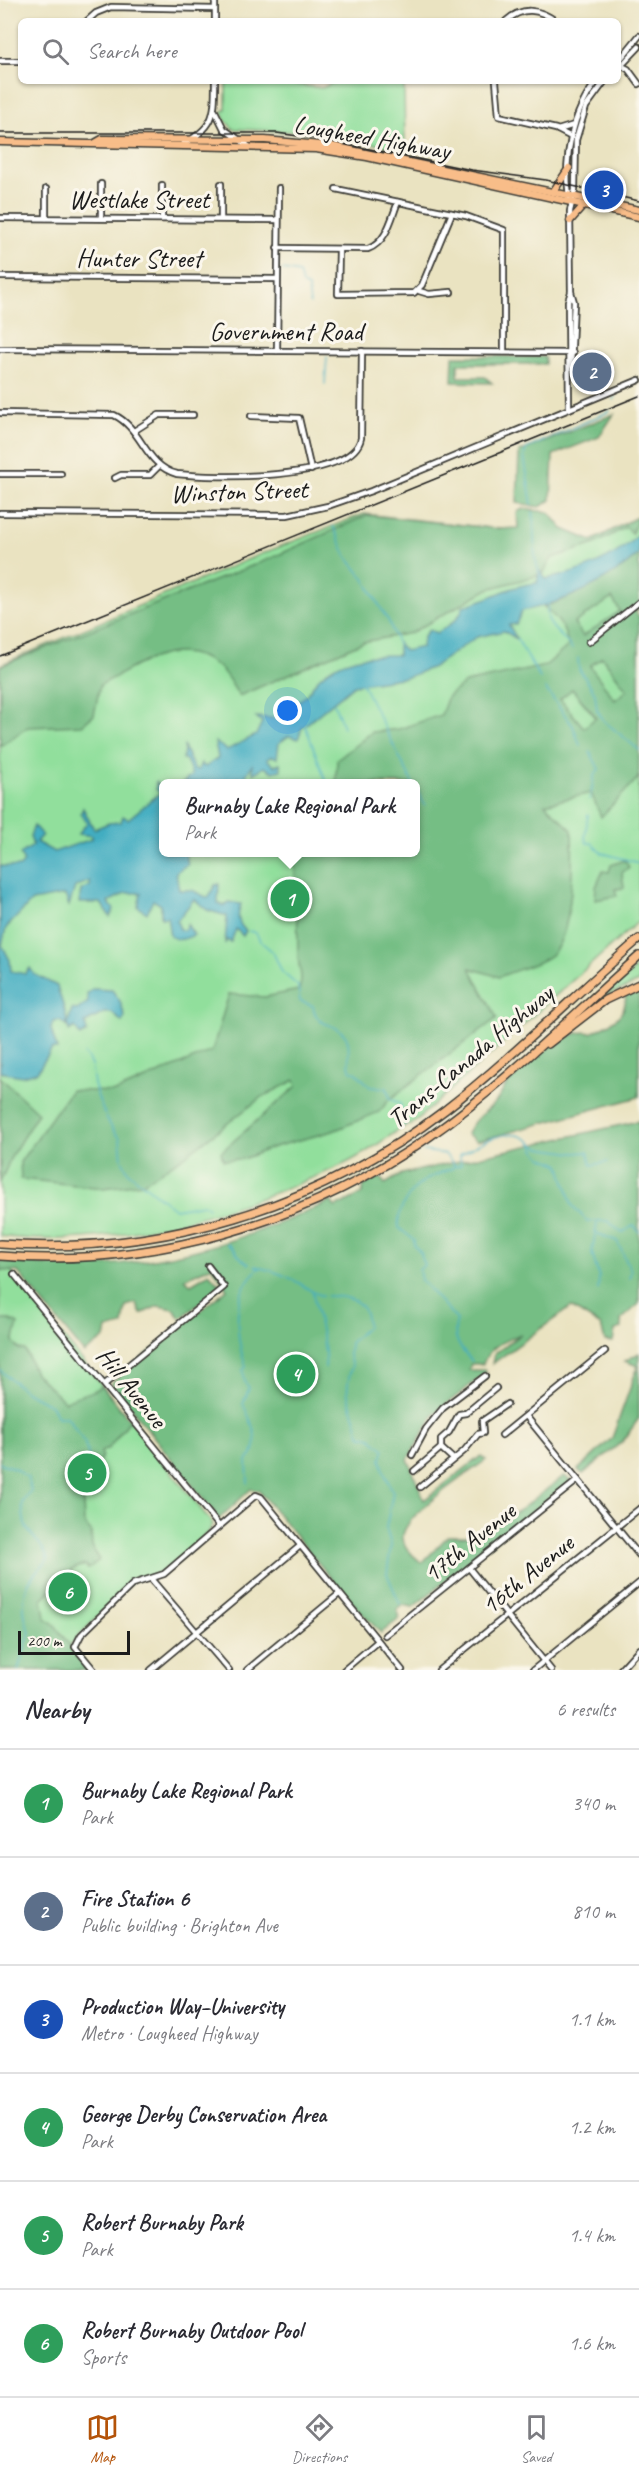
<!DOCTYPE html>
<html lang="en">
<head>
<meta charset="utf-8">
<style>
	body { margin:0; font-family:Caveat,sans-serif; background:#f2f2f3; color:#2b2b33 }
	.scale { position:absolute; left:18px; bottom:15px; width:112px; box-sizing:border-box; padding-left:6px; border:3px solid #1c1c1c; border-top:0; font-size:16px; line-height:21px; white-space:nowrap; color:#1c1c1c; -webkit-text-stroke:4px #fbf7ec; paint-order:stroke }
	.you { position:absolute; left:288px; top:711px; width:21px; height:21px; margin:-15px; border:4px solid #fff; border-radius:50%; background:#1a73e8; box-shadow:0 0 0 9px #1a73e833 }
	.badge { display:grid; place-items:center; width:39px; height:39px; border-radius:50%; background:#b45309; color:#fff; font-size:20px; font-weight:700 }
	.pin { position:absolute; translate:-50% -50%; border:3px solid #fff; box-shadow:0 2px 6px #0006 }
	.popup { position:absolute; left:159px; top:779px; width:261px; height:78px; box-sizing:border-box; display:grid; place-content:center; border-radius:9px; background:#fff; filter:drop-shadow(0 2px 4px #0005); font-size:20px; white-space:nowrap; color:#7c7c81 }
	.popup b { font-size:22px; color:#2b2b33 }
	.popup::after { content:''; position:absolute; left:50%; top:100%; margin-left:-12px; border:12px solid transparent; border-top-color:#fff }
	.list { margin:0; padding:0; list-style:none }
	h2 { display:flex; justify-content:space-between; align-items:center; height:78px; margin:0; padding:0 24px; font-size:26px }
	h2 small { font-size:20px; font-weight:400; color:#7c7c81 }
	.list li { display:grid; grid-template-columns:39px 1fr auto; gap:18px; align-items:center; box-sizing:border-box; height:108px; padding:0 24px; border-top:2px solid #e1e1e2 }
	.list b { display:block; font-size:22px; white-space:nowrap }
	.list p { margin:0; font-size:20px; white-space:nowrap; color:#7c7c81 }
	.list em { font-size:20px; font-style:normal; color:#7c7c81 }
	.icon { flex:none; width:33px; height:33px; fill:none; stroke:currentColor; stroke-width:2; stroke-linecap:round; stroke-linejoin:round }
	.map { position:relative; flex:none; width:639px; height:1670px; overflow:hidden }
	.search { position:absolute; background:#fff; box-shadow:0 2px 4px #0004; left:18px; right:18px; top:18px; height:66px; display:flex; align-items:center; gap:15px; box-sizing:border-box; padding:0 21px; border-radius:9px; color:#7c7c81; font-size:22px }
	.sheet { height:726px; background:#fff }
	nav { display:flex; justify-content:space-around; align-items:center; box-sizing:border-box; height:84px; border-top:2px solid #e1e1e2; background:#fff; font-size:16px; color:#7c7c81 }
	nav a { display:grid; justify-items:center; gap:3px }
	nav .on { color:#b45309 }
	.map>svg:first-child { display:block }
	.green { fill:#91df9c; stroke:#567e5c; stroke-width:1.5; fill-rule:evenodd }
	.forest { fill:#74be84; stroke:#486d50; stroke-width:1.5; fill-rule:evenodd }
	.water { fill:#42adc1; stroke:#2f646e; stroke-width:1.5 }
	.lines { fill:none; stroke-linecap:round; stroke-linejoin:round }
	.stream { stroke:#42adc1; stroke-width:1.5 }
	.minor-casing { stroke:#3b3a35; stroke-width:8 }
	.major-casing { stroke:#3b3a35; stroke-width:9 }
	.highway-casing { stroke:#3b3a35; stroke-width:10 }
	.minor { stroke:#fff; stroke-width:4.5 }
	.major { stroke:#f8bd89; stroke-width:6 }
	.highway { stroke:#f8bd89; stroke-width:7 }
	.rail { stroke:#1c1c1c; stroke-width:1.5 }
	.labels { text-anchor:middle; stroke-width:6; stroke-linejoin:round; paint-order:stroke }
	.street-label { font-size:26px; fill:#1c1c1c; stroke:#fbf7ec }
</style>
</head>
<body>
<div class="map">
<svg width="639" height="1670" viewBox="0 0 639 1670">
	<rect width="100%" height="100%" fill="#fbf7ec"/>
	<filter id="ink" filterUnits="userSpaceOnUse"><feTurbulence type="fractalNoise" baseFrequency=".0167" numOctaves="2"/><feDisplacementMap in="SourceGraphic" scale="12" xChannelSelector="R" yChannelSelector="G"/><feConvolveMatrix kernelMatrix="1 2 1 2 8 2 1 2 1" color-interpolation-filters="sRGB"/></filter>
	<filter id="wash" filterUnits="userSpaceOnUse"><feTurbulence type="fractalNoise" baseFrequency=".008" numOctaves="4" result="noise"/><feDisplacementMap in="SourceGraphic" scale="24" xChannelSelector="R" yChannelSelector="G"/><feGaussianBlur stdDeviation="1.35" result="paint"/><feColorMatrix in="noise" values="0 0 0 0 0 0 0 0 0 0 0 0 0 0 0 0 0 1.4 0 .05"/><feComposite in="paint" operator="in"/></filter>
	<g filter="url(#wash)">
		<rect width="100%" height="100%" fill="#eae3c1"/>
		<g class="green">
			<path d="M229 81H274L322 88 336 81H404L405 150 320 133 233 129 224 119 223 111 226 109V85Z"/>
			<path d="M364 514 500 529H563L592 541 639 516V601L526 703 632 784 639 777V921L410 1126 408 1124C387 1137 365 1155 342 1165 238 1212 115 1251 0 1236V665L261 554ZM164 784H416V852H164Z"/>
			<path d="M602 657 628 690 615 700 589 666Z"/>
			<path d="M572 689 596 718 584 728 560 699Z"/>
			<path d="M639 965V982L604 997 605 995Z"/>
			<path d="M0 1264 6 1265 213 1524 208 1533 163 1572 133 1581 70 1645 90 1670H0Z"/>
		</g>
		<g class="forest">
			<path d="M453 356 545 357V364H458V377H485L492 383 452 382Z"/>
			<path d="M614 414 599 437 553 455 551 500 540 507 517 503 519 452Z"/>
			<path d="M523 509 549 512 563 529 592 541 639 516 632 533 626 527 595 544 552 558 543 574 488 589 411 633 363 642 239 696C233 687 226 672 217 666 176 635 138 666 100 685L94 715 82 725 28 727 0 746V666L269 559 367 515 500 529 518 528 517 512Z"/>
			<path d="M639 554V608L635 610 639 617V777L601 817 591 793 545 804 572 830C573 859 574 935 551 955 541 964 512 971 499 977L470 968 497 1018 390 1099 379 1112 333 1131 274 1147 243 1159 223 1160 221 1152 297 1086 295 1080 262 1097 185 1156 143 1183 103 1188 21 1179 20 1162 71 1090 115 1092 212 1051 229 994 265 997 299 990C304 976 298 968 298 954 297 919 299 887 292 853L416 852V784L336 783 337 760 372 732 399 729 441 715 448 696 465 683 545 666 568 646C566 628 557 618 544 607 578 594 611 578 639 554ZM612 598 620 611 583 636 574 623ZM602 657 627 690 615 700 590 666ZM572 689 596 717 584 728 560 699Z"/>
			<path d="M625 860 629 867 622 873 624 888 615 889 617 896 595 900 596 887 603 871 609 872 611 865Z"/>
			<path d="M639 990V1097L477 1141 467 1134C473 1117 487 1113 497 1100 501 1095 503 1089 507 1084 523 1067 567 1026 591 1033 608 1025 629 1016 625 994Z"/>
			<path d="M0 1077 38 1113 12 1155 0 1183Z"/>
			<path d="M639 1121V1304L621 1320 622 1328 615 1330 613 1342 605 1341 601 1326 571 1307 492 1364 494 1354 521 1334C504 1341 489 1346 483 1364H471L469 1370H486V1373L435 1413 408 1459 424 1500 481 1456 486 1460C469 1473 401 1516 403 1538 404 1549 414 1556 422 1563L448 1536H479L521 1509 564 1476 571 1481 413 1607 402 1605 397 1609 399 1619 381 1633 344 1594 259 1491 251 1489 219 1519 111 1383 227 1289 212 1266 184 1279 191 1284 209 1273 221 1286 180 1319 174 1309 158 1306 141 1314 136 1303 126 1306 123 1325 107 1329 105 1338 84 1353 18 1272 0 1270V1261C24 1263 49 1266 74 1266 164 1266 250 1239 331 1201L335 1207 362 1194 364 1185 380 1177 385 1184 402 1174Z"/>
			<path d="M0 1320H10L18 1324 13 1342 19 1349 25 1350 35 1373 65 1402C80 1392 89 1396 101 1386L130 1420 109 1448 101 1452 102 1456 87 1487 83 1503 84 1523 91 1532 92 1546 99 1560 88 1569 85 1565 73 1569 42 1599 45 1617 55 1625 87 1670H0Z"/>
			<path d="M639 1353V1418L623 1441 583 1474 578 1470 612 1438 638 1366 625 1361Z"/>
		</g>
		<g class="water">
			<path d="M639 534V554C606 583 564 603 522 611L516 624 509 625 517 639 504 631 477 637 433 667 408 677 354 685 302 728 298 739 289 736 279 743 277 758 272 756 267 759 274 766 280 763 281 770 273 772 264 767 253 774 252 765 242 783 238 777 229 783H182L192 775 186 760 183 759 184 747 194 769 198 770 201 763 205 767 218 758 215 742 227 750 256 735 262 722 256 717 280 719C284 708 295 705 304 697 309 692 313 685 318 679 339 657 370 655 398 655V643L405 651 422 647 423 637 429 630 437 633C449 625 460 620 463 606 489 600 510 585 537 583L539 570 546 579C581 572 614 560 639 534Z"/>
			<path d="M156 782 164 793V852L185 853 188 864 176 872 179 890H192L208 898 215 885 219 884 218 903 224 906 229 902 241 904C237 915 237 923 246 931L243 936 236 929 231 942 227 940 225 944 227 916 207 910 194 899 177 921 180 930H184L187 924 194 935C185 939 179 942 170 936L167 917 161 918V905L153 900 147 913 138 907 141 893H126L108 902 114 909 110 917 101 903H79L81 890 90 886V881L75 887 69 906 65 895 32 901 6 928 2 945 10 960 11 971 25 974 30 968 34 974 57 986C60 999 68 1013 67 1027L60 1021 53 1022 51 1029 57 1049H52L37 1072 22 1076 0 1072V866L20 867 24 862 20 854 33 846 30 836 34 826 42 835 36 842 54 852 92 839V836L78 834 87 823 81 813 83 808 94 829 109 823 121 822 123 816 128 819 160 793 156 789Z"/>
			<path d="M93 989 112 990 120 1001 125 1017 122 1022 112 1013H104L85 1023 87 1032 80 1036 75 1027 69 1031 68 1022 72 1009 77 1010 88 1002 87 994Z"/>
		</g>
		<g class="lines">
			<g class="stream">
				<path d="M283 270 299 273 302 284 308 288 310 304"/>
				<path d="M325 384 327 357"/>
				<path d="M614 400 615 396"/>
				<path d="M532 505 524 456 526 449 610 411"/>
				<path d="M533 512 535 557 539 573"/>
				<path d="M333 526 347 557 363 577 389 622 398 645"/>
				<path d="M548 604C543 629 562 632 572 649"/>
				<path d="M517 639 540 678"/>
				<path d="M578 658 579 669 595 693 597 710 604 721 639 750"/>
				<path d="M362 683 413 784"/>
				<path d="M545 688 573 726 580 745"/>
				<path d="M334 703 343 727"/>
				<path d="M305 725 327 784"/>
				<path d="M590 752 599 769 594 776 590 800"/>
				<path d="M416 789 425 805"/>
				<path d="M588 814 585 837 587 843H592L602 853 639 863"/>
				<path d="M249 931 256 933 260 941 273 952 282 972 298 986 300 1001 313 1006C317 1029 333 1021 344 1034 353 1044 345 1060 351 1071L357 1073 370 1087 387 1088 390 1099 400 1103 405 1125"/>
				<path d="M84 1054C93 1063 92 1072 94 1084 98 1100 109 1128 120 1138L122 1160 129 1173 175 1209 203 1204 208 1208"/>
				<path d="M531 1142 540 1148 574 1153 588 1152 591 1165 608 1162"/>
				<path d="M424 1151 445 1154 455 1166 461 1165 460 1155C479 1143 512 1123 532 1143 535 1147 535 1151 539 1155 545 1160 553 1161 560 1165L572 1205 587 1221H608L622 1233 634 1225 639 1232"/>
				<path d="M454 1167C445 1172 433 1175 424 1181 410 1190 396 1211 399 1228L414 1240V1246L421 1253 424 1265 419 1270 421 1280 457 1320C451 1337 460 1349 472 1361"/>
				<path d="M597 1223 592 1253 599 1277 598 1290"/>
				<path d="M596 1233 617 1241 631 1271 629 1278"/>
				<path d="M227 1244C237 1249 239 1260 249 1264"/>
				<path d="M255 1266C269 1270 285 1274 297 1282 306 1287 312 1293 323 1296"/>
				<path d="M313 1293C316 1313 328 1350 325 1368"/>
				<path d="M327 1296C350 1296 367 1300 367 1327L350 1343 349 1356 352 1366C341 1401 353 1401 360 1435L371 1438 384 1449 381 1459 384 1472 393 1492 386 1528 391 1545 387 1574 400 1604"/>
				<path d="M0 1370 26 1392 51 1405 58 1417H67L84 1441 91 1464"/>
				<path d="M0 1463 16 1469 28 1478 31 1491 22 1503C23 1510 23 1521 26 1527 33 1539 44 1545 48 1559 44 1566 40 1567 35 1573 21 1590 21 1612 30 1632L18 1670"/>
				<path d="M248 1483 247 1460C264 1447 251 1420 243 1404L249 1388 245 1382 243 1370 246 1367C235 1336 230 1289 261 1267"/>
			</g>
		</g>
	</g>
	<g filter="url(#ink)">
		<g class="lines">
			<g class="minor-casing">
				<g id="minor">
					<path d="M87 21 96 13 111 7 215 9"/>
					<path d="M215 21V0"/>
					<path d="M506 21C523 6 539 9 556 21"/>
					<path d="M0 61H21"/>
					<path d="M618 62 639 36"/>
					<path d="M620 65 628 69 639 84"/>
					<path d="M618 69 639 47"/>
					<path d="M496 81 499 116 556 129 571 137"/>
					<path d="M215 111 224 129 250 147"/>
					<path d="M558 130 574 125"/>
					<path d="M181 145C214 128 215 117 215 81"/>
					<path d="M101 184V218"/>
					<path d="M336 189 466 216 504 230V352"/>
					<path d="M569 197C563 158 572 112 597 81"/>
					<path d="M0 218 277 220"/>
					<path d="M46 218V189"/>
					<path d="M162 219V185"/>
					<path d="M221 219V184"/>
					<path d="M277 248 368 249C387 242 391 219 398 202"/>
					<path d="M339 249 338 294 414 293 422 285 452 213"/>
					<path d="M0 277 277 279"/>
					<path d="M419 291 429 294 451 292"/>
					<path d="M0 349 573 353"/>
					<path d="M277 351 279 188"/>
					<path d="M571 366 574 302 571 292"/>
					<path d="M569 409 568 301 571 292 570 211 575 190 576 140 586 107 605 81"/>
					<path d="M0 413 114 415C142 428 145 466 177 474 212 478 352 482 361 438L362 351"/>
					<path d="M251 416 299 418 311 470"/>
					<path d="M134 431 159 415H193"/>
					<path d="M0 474H61"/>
					<path d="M115 478 121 475H150L159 466"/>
					<path d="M0 513 287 515 328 506 371 491 639 380"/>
					<path d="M589 642 639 602"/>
					<path d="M14 1274 219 1526"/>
					<path d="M105 1384 224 1287 208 1266"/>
					<path d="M526 1416 639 1555"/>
					<path d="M502 1435 605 1351"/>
					<path d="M412 1455 426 1429 443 1408 485 1376"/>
					<path d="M452 1458 441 1448V1439L449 1432 459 1414 466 1413 496 1388"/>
					<path d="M414 1471 441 1448"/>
					<path d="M420 1487 464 1451 478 1434 483 1433 482 1421 507 1404"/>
					<path d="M469 1568 551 1670"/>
					<path d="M152 1580 229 1670"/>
					<path d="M385 1635 578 1480"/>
					<path d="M94 1670 75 1647 81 1635 133 1584 164 1574 256 1495 261 1497 402 1670"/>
					<path d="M151 1670 300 1546"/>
					<path d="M247 1670 339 1594"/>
					<path d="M344 1670 378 1641"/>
					<path d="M439 1670 639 1509"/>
					<path d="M533 1670 639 1583"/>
					<path d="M620 1670 639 1649"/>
				</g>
			</g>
			<g class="major-casing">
				<g id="major">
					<path d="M0 142 316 149 367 157 639 217"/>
					<path d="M95 143 102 139 265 140 332 146 639 210"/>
					<path d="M553 192 569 168"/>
					<path d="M570 221 584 205"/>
				</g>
			</g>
			<g class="highway-casing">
				<g id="highway">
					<path d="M548 1044 605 1000 639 984"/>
					<path d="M0 1244C159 1256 319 1207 445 1110 512 1058 574 995 639 939"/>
					<path d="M0 1256C152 1268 304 1224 429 1137 505 1084 570 1017 639 956"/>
				</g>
			</g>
			<use href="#minor" class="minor"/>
			<use href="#major" class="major"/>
			<use href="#highway" class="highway"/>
			<g class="rail">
				<path d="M0 133H277L326 140 472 170 546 180 639 201"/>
				<path d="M0 656 639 396"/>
			</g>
		</g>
	</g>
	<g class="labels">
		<g class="street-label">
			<text transform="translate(372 137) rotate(10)" y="9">Lougheed Highway</text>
			<text x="139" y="208">Westlake Street</text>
			<text x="139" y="267">Hunter Street</text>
			<text x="286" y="340">Government Road</text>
			<text transform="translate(239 491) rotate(-2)" y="9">Winston Street</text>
			<text transform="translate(470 1056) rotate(-40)" y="9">Trans-Canada Highway</text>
			<text transform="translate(132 1387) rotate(51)" y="9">Hill Avenue</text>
			<text transform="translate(469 1542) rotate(-39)" y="9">17th Avenue</text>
			<text transform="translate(527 1574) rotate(-39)" y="9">16th Avenue</text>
		</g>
	</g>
</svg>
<div class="scale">200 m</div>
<div class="you"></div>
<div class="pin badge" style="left:290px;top:899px;background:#2e9e5b">1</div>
<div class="popup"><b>Burnaby Lake Regional Park</b>Park</div>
<div class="pin badge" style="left:592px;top:372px;background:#5c6f8a">2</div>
<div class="pin badge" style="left:604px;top:190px;background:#1a4fb4">3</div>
<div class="pin badge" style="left:296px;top:1374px;background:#2e9e5b">4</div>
<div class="pin badge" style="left:87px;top:1473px;background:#2e9e5b">5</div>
<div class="pin badge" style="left:68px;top:1592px;background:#2e9e5b">6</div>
<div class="search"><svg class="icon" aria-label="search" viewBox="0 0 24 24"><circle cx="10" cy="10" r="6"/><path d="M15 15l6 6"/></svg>Search here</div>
</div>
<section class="sheet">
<h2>Nearby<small>6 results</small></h2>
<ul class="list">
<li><span class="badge" style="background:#2e9e5b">1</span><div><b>Burnaby Lake Regional Park</b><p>Park</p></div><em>340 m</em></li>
<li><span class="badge" style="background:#5c6f8a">2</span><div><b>Fire Station 6</b><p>Public building · Brighton Ave</p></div><em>810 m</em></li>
<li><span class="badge" style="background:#1a4fb4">3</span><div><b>Production Way–University</b><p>Metro · Lougheed Highway</p></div><em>1.1 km</em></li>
<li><span class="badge" style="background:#2e9e5b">4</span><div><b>George Derby Conservation Area</b><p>Park</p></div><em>1.2 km</em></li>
<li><span class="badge" style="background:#2e9e5b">5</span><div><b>Robert Burnaby Park</b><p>Park</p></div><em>1.4 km</em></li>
<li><span class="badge" style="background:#2e9e5b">6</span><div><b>Robert Burnaby Outdoor Pool</b><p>Sports</p></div><em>1.6 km</em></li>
</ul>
</section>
<nav>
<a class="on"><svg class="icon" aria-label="map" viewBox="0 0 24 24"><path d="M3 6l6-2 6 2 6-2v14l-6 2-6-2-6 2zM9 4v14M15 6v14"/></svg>Map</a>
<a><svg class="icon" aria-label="directions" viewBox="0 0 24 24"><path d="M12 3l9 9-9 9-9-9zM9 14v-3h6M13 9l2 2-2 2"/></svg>Directions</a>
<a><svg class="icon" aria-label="saved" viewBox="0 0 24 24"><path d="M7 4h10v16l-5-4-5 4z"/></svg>Saved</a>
</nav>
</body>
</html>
